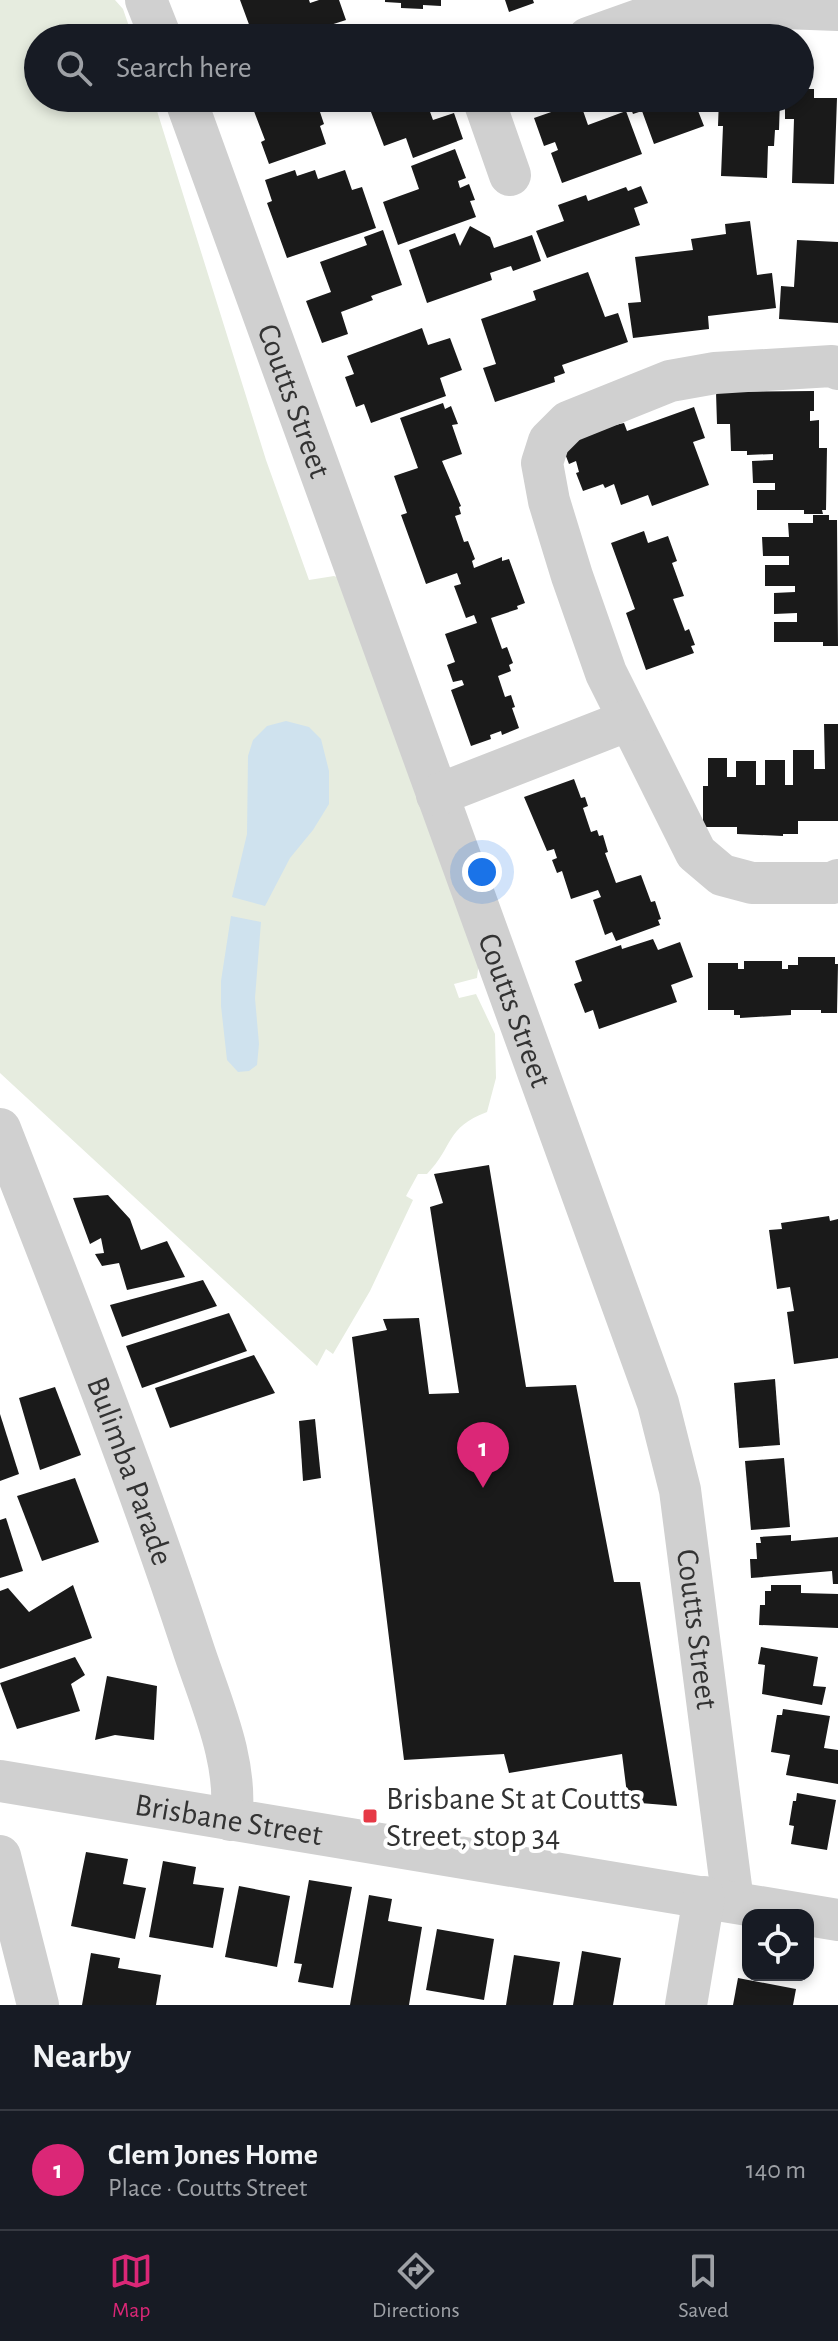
<!DOCTYPE html>
<html lang="en">
<head>
<meta charset="utf-8">
<style>
	body { margin:0; font-family:"Alegreya Sans",sans-serif; background:#20242c; color:#f1f3f6 }
	.controls { position:absolute; right:24px; bottom:24px; display:grid; overflow:hidden; border-radius:16px; box-shadow:0 4px 12px #0003 }
	.controls button { width:72px; height:72px; display:grid; place-items:center; padding:0; border:0; border-bottom:2px solid #363941; background:#171b24; color:#f1f3f6; font:40px sans-serif }
	.you { position:absolute; left:482px; top:872px; width:28px; height:28px; margin:-20px; border:6px solid #fff; border-radius:50%; background:#1a73e8; box-shadow:0 0 0 12px #1a73e833 }
	.badge { display:grid; place-items:center; width:52px; height:52px; border-radius:50%; background:#db2777; color:#fff; font-size:26px; font-weight:700 }
	.pin { position:absolute; translate:-50% -66px; filter:drop-shadow(0 2px 4px #0008) }
	.pin::after { content:''; position:absolute; top:42px; width:28px; height:24px; background:inherit; clip-path:polygon(0 0,100% 0,50% 100%) }
	.list { margin:0; padding:0; list-style:none }
	h2 { display:flex; justify-content:space-between; align-items:center; height:104px; margin:0; padding:0 32px; font-size:34px }
	h2 small { font-size:26px; font-weight:400; color:#9ea1a6 }
	.list li { display:grid; grid-template-columns:52px 1fr auto; gap:24px; align-items:center; box-sizing:border-box; height:120px; padding:0 32px; border-top:2px solid #363941 }
	.list b { display:block; font-size:30px; white-space:nowrap }
	.list p { margin:0; font-size:26px; white-space:nowrap; color:#9ea1a6 }
	.list em { font-size:26px; font-style:normal; color:#9ea1a6 }
	.icon { flex:none; width:44px; height:44px; fill:none; stroke:currentColor; stroke-width:2; stroke-linecap:round; stroke-linejoin:round }
	.map { position:relative; flex:none; width:838px; height:2005px; overflow:hidden }
	.search { position:absolute; background:#171b24; box-shadow:0 4px 12px #0003; left:24px; right:24px; top:24px; height:88px; display:flex; align-items:center; gap:20px; box-sizing:border-box; padding:0 28px; border-radius:44px; color:#9ea1a6; font-size:30px }
	.sheet { height:224px; background:#171b24 }
	nav { display:flex; justify-content:space-around; align-items:center; box-sizing:border-box; height:112px; border-top:2px solid #363941; background:#171b24; font-size:22px; color:#9ea1a6 }
	nav a { display:grid; justify-items:center; gap:4px }
	nav .on { color:#db2777 }
	.map>svg:first-child { display:block }
	.green { fill:#e6ecdf }
	.water { fill:#cfe2ee }
	.building { fill:#1a1a1a }
	.lines { fill:none; stroke-linecap:round; stroke-linejoin:round }
	.minor { stroke:#d0d0d0; stroke-width:42 }
	.poi-dot { fill:#e63946; stroke:#fff; stroke-width:3 }
	.labels { text-anchor:middle; stroke-width:8; stroke-linejoin:round; paint-order:stroke }
	.street-label { font-size:32px; fill:#333; stroke:#fff }
	.poi-label { font-size:32px; fill:#333; stroke:#fff; text-anchor:start }
</style>
</head>
<body>
<div class="map">
<svg width="838" height="2005" viewBox="0 0 838 2005">
	<rect width="100%" height="100%" fill="#fff"/>
	<path class="green" d="M0 0H115L123 9 133 38H38V98H153L266 460 309 580 334 576 346 580 480 953 477 978 454 984 459 998 476 994 495 1034 496 1078 487 1112C445 1128 454 1146 427 1174H418L406 1196 413 1200 370 1291 333 1354 326 1349 317 1366 0 1073Z"/>
	<g class="water">
		<path d="M286 721 309 727 321 739 329 771V804L313 830 290 858 265 906 232 897 247 834 248 756 253 740 267 726Z"/>
		<path d="M231 916 261 922 255 998 259 1044 257 1065 249 1071 238 1072 227 1060 221 1006V981Z"/>
	</g>
	<g class="building">
		<path d="M240 0H309L310 3 319 0H339L346 20 318 29 317 26 305 30 306 33 293 38H254Z"/>
		<path d="M385 0H441V6L423 5V9L401 8V3L385 2Z"/>
		<path d="M505 0H533L534 3 509 12Z"/>
		<path d="M800 89H814V98H837L834 184 792 183 794 119H785V98H800Z"/>
		<path d="M275 98H325L327 106 319 109 324 124 320 126 326 144 269 164 261 142 265 140 252 106Z"/>
		<path d="M370 98H392L395 107 425 98 433 120 454 113 463 139 413 158 406 138 384 146 366 99Z"/>
		<path d="M627 98H660L661 101 670 98H693L704 126 654 144 642 111 633 114Z"/>
		<path d="M719 98H780L779 130H775L774 146H768L767 178 721 176 723 126H718Z"/>
		<path d="M580 102 588 125 626 111 642 154 562 183 551 153 558 150 555 142 544 146 534 118Z"/>
		<path d="M455 149 466 178 458 181 460 188 469 184 475 200 470 201 476 217 398 245 383 202 419 189 411 166Z"/>
		<path d="M295 170 297 176 315 170 318 179 345 170 352 190 362 187 376 228 287 258 267 203 272 201 265 180Z"/>
		<path d="M641 186 648 203 634 208 640 225 547 258 536 231 564 221 558 205 586 195 588 201 626 187 628 191Z"/>
		<path d="M750 221 757 275 772 273 776 308 708 316 709 329 633 338 628 303 641 302 635 257 693 250 691 239 726 234 725 224Z"/>
		<path d="M470 226 490 237 494 248 532 235 541 261 513 271 511 266 490 273 492 280 427 303 409 250 455 233 460 246Z"/>
		<path d="M383 230 402 285 371 296 373 300 341 312 348 334 322 343 306 301 331 292 320 262 367 245 364 237Z"/>
		<path d="M797 240 838 242V323L779 319 781 286 794 287Z"/>
		<path d="M588 272 605 317 618 313 628 342 562 365 565 373 554 377 555 382 495 402 483 368 496 364 481 319 536 300 533 291Z"/>
		<path d="M422 328 428 345 450 338 462 370 440 378 446 396 371 423 364 404 356 407 345 377 354 374 347 356Z"/>
		<path d="M814 391V411H810V421L819 420V448H827L826 510H822L823 514H804V510H757V490H775V483H753L752 461 773 460V454L747 455V451H731L730 424H717L716 392Z"/>
		<path d="M443 403 445 409 451 406 458 424 452 425 462 454 442 461 461 506 459 507 461 514 455 516 464 542 468 541 475 559 472 561 474 568 502 557V561L509 559 525 603 517 606 518 609 491 618 502 649 507 647 513 663 509 665 511 671 498 676 505 697 511 695 515 707 512 708 519 728 502 735 501 731 490 735 491 739 471 746 451 690 464 685 462 680 453 682 447 665 455 662 445 634 477 623 474 615 466 618 454 586 461 584 457 573 426 584 401 515 407 513 394 476 418 468 400 418Z"/>
		<path d="M694 407 705 438 693 442 709 485 652 506 648 495 621 505 614 484 605 488 603 484 583 491 576 473 579 472 576 461 569 464 559 438 624 423 627 431Z"/>
		<path d="M813 515H829V520H837L838 646H823V642H774V622H797V613L774 614V593L795 592V586H765V565H789V556H763L762 537H789L788 523H813Z"/>
		<path d="M644 531 648 543 668 536 677 561 672 563 684 596 673 599 685 631 689 629 695 645 691 646 694 653 646 670 626 613 635 609 611 543Z"/>
		<path d="M824 724H838V821H798V834H783V836L737 834V827H703V786H708V758H727V777H736V761H756V785H765V760H785V785H793V750H814V769H825Z"/>
		<path d="M574 779 581 798 585 797 588 806 583 808 591 832 597 830 599 836 603 835 608 852 605 853 616 883 641 875 651 902 655 901 661 919 658 920 660 925 616 941 612 932 605 935 593 900 601 897 598 890 571 899 562 871 557 873 552 860 557 858 554 849 547 851 524 797Z"/>
		<path d="M653 939 658 950 680 942 693 977 671 985 677 1002 599 1029 593 1010 585 1013 574 984 582 981 575 961 621 945 622 949Z"/>
		<path d="M798 957H835V964H838L837 1013H821V1010H791V1015L740 1018V1015H734V1010H708V963H738V969H744V961H782V969H788V965H798Z"/>
		<path d="M489 1165 526 1387 576 1385 614 1582H640L677 1806 628 1802 622 1754 509 1773 504 1754 404 1760 352 1337 387 1330 383 1319 419 1318 429 1394 459 1393 430 1207 443 1203 434 1174Z"/>
		<path d="M108 1195 130 1219 141 1250 167 1241 185 1277 127 1290 119 1263 102 1266 95 1254 104 1253 101 1238 90 1244 73 1198Z"/>
		<path d="M829 1216 830 1221 838 1219V1358L794 1364 787 1312 794 1311 790 1287 777 1289 769 1230 782 1229 781 1223Z"/>
		<path d="M203 1280 217 1306 122 1337 110 1305Z"/>
		<path d="M229 1313 247 1351 142 1388 126 1346Z"/>
		<path d="M254 1355 275 1393 170 1428 155 1388Z"/>
		<path d="M775 1379 780 1445 739 1448 734 1383Z"/>
		<path d="M55 1387 81 1455 40 1470 19 1398Z"/>
		<path d="M0 1414 19 1474 0 1481Z"/>
		<path d="M315 1419 321 1478 303 1481 299 1421Z"/>
		<path d="M784 1458 790 1527 751 1530 745 1461Z"/>
		<path d="M75 1478 99 1542 42 1561 17 1496Z"/>
		<path d="M6 1518 23 1571 0 1578V1520Z"/>
		<path d="M791 1535V1541L838 1537V1584H833L832 1571 751 1578 750 1559H757L756 1543H761L760 1537Z"/>
		<path d="M73 1585 92 1638 0 1669V1591L8 1588 29 1612Z"/>
		<path d="M771 1585H801V1593L838 1594V1628L759 1625 760 1605H765V1591H771Z"/>
		<path d="M761 1647 818 1657 813 1686 826 1687 822 1705 762 1694 765 1665 758 1664Z"/>
		<path d="M75 1657 85 1675 71 1684 80 1711 17 1729 0 1683Z"/>
		<path d="M107 1676 157 1686 154 1740 115 1735 95 1740Z"/>
		<path d="M783 1709 830 1716 824 1748 838 1750V1784L786 1775 790 1755 771 1752 777 1715H782Z"/>
		<path d="M797 1793 836 1800 827 1850 791 1844 794 1826 789 1825 793 1801H796Z"/>
		<path d="M86 1852 128 1859 123 1884 146 1888 135 1939 71 1926Z"/>
		<path d="M163 1861 196 1867 193 1884 224 1888 213 1948 149 1937Z"/>
		<path d="M309 1880 352 1887 333 1988 298 1982 302 1964 294 1963Z"/>
		<path d="M239 1886 290 1896 277 1967 225 1957Z"/>
		<path d="M369 1895 392 1899 388 1921 422 1927 409 2005H350Z"/>
		<path d="M437 1929 494 1939 484 2000 426 1990Z"/>
		<path d="M582 1951 621 1958 613 2005H573Z"/>
		<path d="M91 1953 120 1958 118 1968 161 1975 156 2005H82Z"/>
		<path d="M514 1955 560 1962 553 2005H506Z"/>
		<path d="M738 1978 796 1989 793 2005H733Z"/>
	</g>
	<g class="lines">
		<g class="minor">
			<path d="M146 0 161 38"/>
			<path d="M588 38 667 10 701 5 838 10"/>
			<path id="s1" d="M185 98 658 1403 680 1490 733 1902"/>
			<path d="M483 98 510 175"/>
			<path d="M838 369 832 366 715 373 670 381 568 422 549 441 542 463 549 501 572 576 606 673 696 853 722 875 752 883H832L838 880"/>
			<path d="M437 795 629 720"/>
			<path id="s2" d="M0 1129C67 1300 135 1471 192 1645 210 1701 239 1761 231 1820"/>
			<path id="s3" d="M0 1781 838 1920"/>
			<path d="M0 1856 38 2005"/>
			<path d="M686 2005 704 1897"/>
		</g>
	</g>
	<rect class="poi-dot" x="362" y="1808" width="16" height="16" rx="4"/>
	<g class="labels">
		<g class="street-label">
			<text dy="11" stroke="none"><textPath href="#s1" startOffset="322">Coutts Street</textPath></text>
			<text dy="11" stroke="none"><textPath href="#s1" startOffset="970">Coutts Street</textPath></text>
			<text dy="11" stroke="none"><textPath href="#s2" startOffset="366">Bulimba Parade</textPath></text>
			<text dy="11" stroke="none"><textPath href="#s1" startOffset="1618">Coutts Street</textPath></text>
			<text dy="11" stroke="none"><textPath href="#s3" startOffset="232">Brisbane Street</textPath></text>
		</g>
		<g class="poi-label">
			<text x="386" y="1809">Brisbane St at Coutts<tspan x="386" dy="37">Street, stop 34</tspan></text>
		</g>
	</g>
</svg>
<div class="controls">
<button><svg class="icon" aria-label="locate" viewBox="0 0 24 24"><circle cx="12" cy="12" r="6"/><path d="M12 2v4M12 18v4M2 12h4M18 12h4"/></svg></button>
</div>
<div class="you"></div>
<div class="pin badge" style="left:483px;top:1488px">1</div>
<div class="search"><svg class="icon" aria-label="search" viewBox="0 0 24 24"><circle cx="10" cy="10" r="6"/><path d="M15 15l6 6"/></svg>Search here</div>
</div>
<section class="sheet">
<h2>Nearby<small></small></h2>
<ul class="list">
<li><span class="badge">1</span><div><b>Clem Jones Home</b><p>Place · Coutts Street</p></div><em>140 m</em></li>
</ul>
</section>
<nav>
<a class="on"><svg class="icon" aria-label="map" viewBox="0 0 24 24"><path d="M3 6l6-2 6 2 6-2v14l-6 2-6-2-6 2zM9 4v14M15 6v14"/></svg>Map</a>
<a><svg class="icon" aria-label="directions" viewBox="0 0 24 24"><path d="M12 3l9 9-9 9-9-9zM9 14v-3h6M13 9l2 2-2 2"/></svg>Directions</a>
<a><svg class="icon" aria-label="saved" viewBox="0 0 24 24"><path d="M7 4h10v16l-5-4-5 4z"/></svg>Saved</a>
</nav>
</body>
</html>
